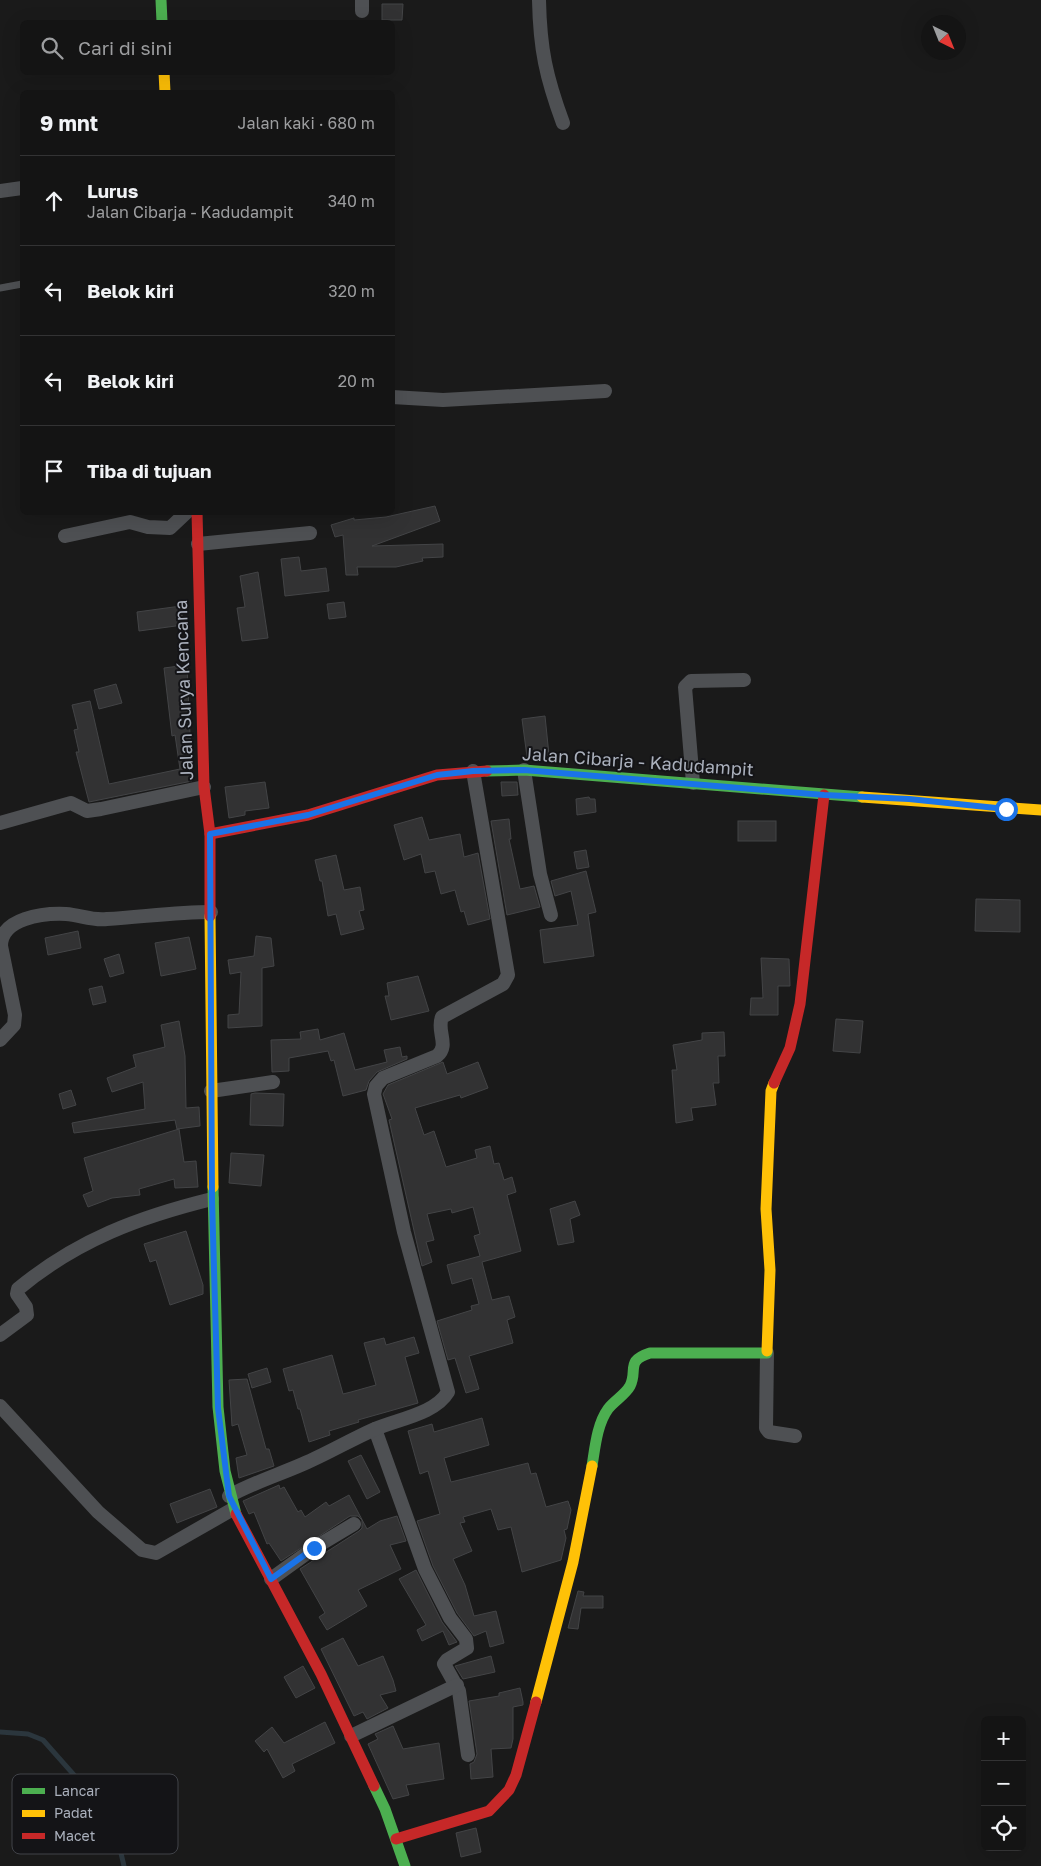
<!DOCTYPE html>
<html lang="id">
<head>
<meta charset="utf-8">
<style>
	body { margin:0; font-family:"Golos Text",sans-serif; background:#1d1d1d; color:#f1f3f6 }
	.controls { position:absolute; right:15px; bottom:15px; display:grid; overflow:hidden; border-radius:8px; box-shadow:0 5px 20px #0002 }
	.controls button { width:45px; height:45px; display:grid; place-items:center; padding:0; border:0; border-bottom:1px solid #333334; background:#141414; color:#f1f3f6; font:25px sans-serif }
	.compass { position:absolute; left:921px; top:15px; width:45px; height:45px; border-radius:50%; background:#141414; box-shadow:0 5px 20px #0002; rotate:137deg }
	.stop { position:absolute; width:15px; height:15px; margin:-11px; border:4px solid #1a73e8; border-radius:50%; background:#fff }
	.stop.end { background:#1a73e8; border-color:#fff; box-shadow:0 1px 5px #0008 }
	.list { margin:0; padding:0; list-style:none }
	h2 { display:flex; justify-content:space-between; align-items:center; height:65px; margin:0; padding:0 20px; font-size:21px }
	h2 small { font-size:16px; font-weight:400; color:#9d9ea0 }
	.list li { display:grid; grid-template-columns:32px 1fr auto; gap:15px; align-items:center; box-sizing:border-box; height:90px; padding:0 20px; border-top:1px solid #333334 }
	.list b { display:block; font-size:19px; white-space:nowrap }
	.list p { margin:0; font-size:16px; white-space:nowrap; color:#9d9ea0 }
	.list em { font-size:16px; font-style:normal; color:#9d9ea0 }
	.icon { flex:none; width:28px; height:28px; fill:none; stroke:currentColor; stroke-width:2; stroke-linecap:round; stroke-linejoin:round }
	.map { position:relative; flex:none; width:1041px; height:1866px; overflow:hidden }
	.search { position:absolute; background:#141414; box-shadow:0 5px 20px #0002; left:20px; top:20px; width:375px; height:55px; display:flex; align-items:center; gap:12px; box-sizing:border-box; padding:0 18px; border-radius:8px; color:#9d9ea0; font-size:19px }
	.panel { position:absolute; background:#141414; box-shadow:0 5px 20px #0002; left:20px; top:90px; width:375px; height:425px; border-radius:8px }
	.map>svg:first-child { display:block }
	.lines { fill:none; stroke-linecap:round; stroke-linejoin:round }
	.stream { stroke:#2b363d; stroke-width:5 }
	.building { fill:#323233; stroke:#434446 }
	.lane { stroke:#4e5053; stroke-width:7 }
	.street { stroke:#4e5053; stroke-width:14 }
	.fast { stroke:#4caf50; stroke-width:11 }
	.slow { stroke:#ffc107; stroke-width:11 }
	.jam { stroke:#c62828; stroke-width:11 }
	.route { stroke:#1a73e8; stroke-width:6 }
	.labels { text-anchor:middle; stroke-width:4; stroke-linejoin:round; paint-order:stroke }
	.street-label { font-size:18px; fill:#aab0bc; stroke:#141417 }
	.key { fill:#141417; stroke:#414349; stroke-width:1 }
	.key-label { font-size:14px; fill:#aab0bc }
</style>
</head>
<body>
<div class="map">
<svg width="1041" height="1866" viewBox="0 0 1041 1866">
	<rect width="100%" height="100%" fill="#1a1a1a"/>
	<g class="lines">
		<path class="stream" d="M0 1732 28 1734 43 1740 113 1819 124 1866"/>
	</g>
	<g class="building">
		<path d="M382 4H403L402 20H382Z"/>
		<path d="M435 506 440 521 372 546 443 544V557L422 558 423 561 396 567H357L358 575H346L343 535 335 537 331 525 354 518V520L386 517Z"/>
		<path d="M299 557 301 571 326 568 329 591 285 596 281 559Z"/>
		<path d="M258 572 268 638 242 641 237 608 245 607 240 576Z"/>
		<path d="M344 602 346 617 329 619 327 604Z"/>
		<path d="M181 606 183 625 139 631 137 612Z"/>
		<path d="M187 665 192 781 89 802 76 752H79L74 730 78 729 72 705 90 701 109 784 180 769 175 735 172 736 164 668Z"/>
		<path d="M116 684 122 703 99 709 94 690Z"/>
		<path d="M545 716 549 755 527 757 522 719Z"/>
		<path d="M265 782 269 808 245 811V815L229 818 225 787Z"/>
		<path d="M501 782H517L518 795 502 796Z"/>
		<path d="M589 797 590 799H595L596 812 577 815 576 799Z"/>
		<path d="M422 817 429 840 460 834 464 857 478 853 490 919 468 925 464 911 461 912 455 890 441 894 435 871 425 873 421 854 404 860 394 825Z"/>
		<path d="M509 819 511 839H509L520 889 534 886 540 907 507 915 491 821Z"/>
		<rect x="738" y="821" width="38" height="20"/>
		<path d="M586 850 589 867 577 869 574 852Z"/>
		<path d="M336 855 344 890 360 887 364 910 359 911 364 929 341 935 336 914 328 916 322 881H320L315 860Z"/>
		<path d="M586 871 596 912 588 914 594 956 544 963 540 930 578 925 571 891 555 896 551 881Z"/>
		<path d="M976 899 1020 900V932L975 931Z"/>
		<path d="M78 931 81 948 48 955 45 938Z"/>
		<path d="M256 936 271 938 274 966 262 968V1026L228 1028V1015L239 1014 241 972 230 974 228 960 254 956Z"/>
		<path d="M189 937 196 969 161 976 155 943Z"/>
		<path d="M119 954 124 973 110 977 104 959Z"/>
		<path d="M761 958 789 959 790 986H778V1015H750L751 998H763Z"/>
		<path d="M418 976 429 1011 391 1020 385 996H389L387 983Z"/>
		<path d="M102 986 106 1002 93 1005 89 989Z"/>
		<path d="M836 1019 863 1021 860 1053 833 1051Z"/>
		<path d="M179 1021 185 1056 186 1108 199 1107 200 1126 177 1129 175 1120 74 1133 72 1123 145 1109 143 1082 112 1092 107 1078 136 1067 133 1055 165 1047 161 1025Z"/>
		<path d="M318 1029 320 1040 344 1033 355 1070 387 1062 384 1050 400 1047 402 1057 407 1056V1059L377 1072 369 1081 366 1090 343 1096 334 1060 331 1061 328 1051 289 1058V1071L272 1072 271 1040 301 1039 300 1032Z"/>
		<path d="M724 1032 725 1056H718L719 1083H713L716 1105 691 1108 693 1120 676 1123 672 1070H677L673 1045 702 1040V1033Z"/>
		<path d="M443 1062 447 1074 478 1062 488 1088 461 1098 460 1095 415 1108 424 1135 434 1131 446 1167 477 1158 475 1150 490 1146 494 1164 499 1163 504 1180 512 1177 516 1192 507 1195 521 1251 482 1262 492 1300 509 1296 515 1317 507 1320 513 1343 469 1356 479 1389 466 1393 455 1358 448 1360 437 1321 472 1310 471 1306 479 1304 472 1278 452 1284 447 1265 480 1256 474 1236 480 1234 473 1207 452 1213 451 1209 427 1214 434 1240 426 1242 432 1262 422 1266 389 1120 392 1119 383 1094 388 1085Z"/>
		<path d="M71 1090 76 1105 63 1109 59 1094Z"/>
		<path d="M255 1093 284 1094 283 1126 250 1125 251 1094Z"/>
		<path d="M179 1129 184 1162 196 1161 198 1187 175 1188 174 1179 139 1189 140 1195 112 1198 88 1207 83 1195 93 1191 84 1158Z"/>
		<path d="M231 1153 264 1155 261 1186 229 1183Z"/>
		<path d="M575 1201 580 1215 570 1219 574 1242 558 1245 550 1209Z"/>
		<path d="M186 1231 203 1285V1294L170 1305 156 1260 150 1262 144 1244Z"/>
		<path d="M414 1337 419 1353 405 1357 418 1403 358 1420 359 1422 329 1431 330 1435 309 1442 300 1409H298L293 1390 289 1391 283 1369 332 1355 343 1394 351 1392 376 1385 364 1343 384 1338 386 1345Z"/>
		<path d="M267 1368 271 1382 252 1388 248 1374Z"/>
		<path d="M247 1379 266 1449H269L274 1466 239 1478 236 1458 247 1455 238 1424 232 1426 229 1380Z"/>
		<path d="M482 1418 489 1445 444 1458 451 1482 528 1463 531 1474 536 1473 546 1507 568 1501 571 1510 567 1529 564 1530 566 1538 561 1560 522 1572 511 1527 498 1530 491 1509 463 1517 465 1522 460 1523 472 1551 453 1559 465 1585 474 1616 496 1611 504 1643 490 1647 486 1631 474 1636 457 1613 433 1566 417 1521 440 1514 428 1471 420 1474 408 1431 432 1424 434 1432Z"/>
		<path d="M361 1455 380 1492 367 1499 348 1461Z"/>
		<path d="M279 1485 280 1489 284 1487 298 1512 301 1510 305 1517 326 1502 329 1506 349 1495 367 1529 380 1521 397 1516 406 1541 390 1545 401 1569 358 1590 367 1606 327 1630 319 1617 325 1613 300 1569 359 1531 362 1528V1520L358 1516H350L281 1561 269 1543 267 1544 254 1512 249 1514 243 1501Z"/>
		<path d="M210 1489 217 1507 177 1523 170 1504Z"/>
		<path d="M416 1570 442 1622 457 1642 449 1645 443 1631 422 1641 417 1630 426 1625 399 1579Z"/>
		<path d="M578 1591 584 1592 583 1596H603V1608H581L578 1629 568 1628Z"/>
		<path d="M343 1638 358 1666 383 1656 393 1680 396 1691 380 1695 388 1708 367 1719 363 1712 354 1716 321 1649Z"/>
		<path d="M491 1656 495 1672 463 1679 455 1666Z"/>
		<path d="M303 1666 315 1688 296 1698 284 1677Z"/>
		<path d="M520 1688 523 1702V1705L513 1707V1739L511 1748 491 1749 493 1777 471 1779 470 1764 474 1762 477 1754 469 1701 499 1696V1693Z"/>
		<path d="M325 1722 335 1743 292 1764 295 1771 283 1778 267 1749 264 1752 255 1741 272 1727 284 1743Z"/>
		<path d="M393 1726 403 1749 439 1743 444 1779 406 1785 409 1795 393 1799 368 1744 378 1739 375 1734Z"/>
		<path d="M476 1828 481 1852 461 1857 456 1833Z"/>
	</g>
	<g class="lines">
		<path class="lane" d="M0 288 22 284"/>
		<g class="street">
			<path d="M539 0C540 49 546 77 563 123"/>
			<path d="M362 11V0"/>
			<path d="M0 191 22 188"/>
			<path d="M392 397 443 400 605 391"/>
			<path d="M65 536 130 522 148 527 170 528 187 512"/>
			<path d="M198 544 310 533"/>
			<path d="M524 770 540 874 551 915"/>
			<path d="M693 783 685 687 691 681 744 680"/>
			<path d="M0 823 71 803 87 811 101 809 204 787"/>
			<path d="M0 1040 14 1025 15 1015 1 946C1 918 43 913 66 914 80 915 93 921 107 919 142 917 176 912 211 912"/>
			<path d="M211 1091 273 1082"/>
			<path d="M0 1335 27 1315 26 1307 17 1294 18 1289C77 1240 139 1217 212 1199"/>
			<path d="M767 1353 766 1428 769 1432 795 1436"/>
			<path d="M0 1406 98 1512 142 1550 156 1553 233 1509"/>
			<path d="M375 1429 425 1569 450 1618 466 1639 467 1648 447 1660 444 1664 459 1691 468 1755"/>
			<path d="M229 1496C252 1483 278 1475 303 1464 327 1454 350 1440 375 1429 398 1419 435 1414 448 1392L404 1232 374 1094 376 1086 383 1078 437 1056C450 1045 436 1031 442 1017L503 984 508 975 473 771"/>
			<path d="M271 1579 314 1548 354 1524"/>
			<path d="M351 1736 457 1685"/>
		</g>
		<g class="fast">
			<path d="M161 0 162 22"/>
			<path d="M487 771 524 770 862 797"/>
			<path d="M213 1187 218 1407 225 1471 236 1514"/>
			<path d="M592 1466C595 1448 597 1424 608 1409 614 1401 625 1395 630 1386 638 1370 625 1361 650 1353H767V1351"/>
			<path d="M374 1786 385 1809 405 1866"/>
		</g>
		<g class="slow">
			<path d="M164 72 165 92"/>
			<path d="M862 797 1041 810"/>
			<path d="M210 916 213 1187"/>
			<path d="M767 1351 770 1270 766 1209 771 1091 774 1083"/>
			<path d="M536 1702 573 1562 592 1466"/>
		</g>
		<g class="jam">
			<path d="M197 512 204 787 210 834V916"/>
			<path d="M210 834 308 815 437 775 487 771"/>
			<path d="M774 1083 790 1048 800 1004 824 795"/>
			<path d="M236 1514 321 1674 374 1786"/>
			<path d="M396 1839 489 1811 509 1790 516 1775 536 1702"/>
		</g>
	</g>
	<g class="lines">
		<path class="route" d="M314 1548 271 1579 229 1496 218 1408 212 1199 210 834 308 815 437 775 473 771 524 770 824 795 909 799 1006 809"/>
	</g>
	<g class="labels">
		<g class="street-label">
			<text transform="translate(184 690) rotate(-92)" y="6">Jalan Surya Kencana</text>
			<text transform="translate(638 762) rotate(4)" y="6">Jalan Cibarja - Kadudampit</text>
		</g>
	</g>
	<rect x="12" y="1774" width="166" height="80" rx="8" class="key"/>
	<rect x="22" y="1788" width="23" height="6" fill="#4caf50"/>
	<rect x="22" y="1810" width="23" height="7" fill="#ffc107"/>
	<rect x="22" y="1833" width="23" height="6" fill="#c62828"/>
	<g class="key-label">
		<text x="54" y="1796">Lancar</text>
		<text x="54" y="1818">Padat</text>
		<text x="54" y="1841">Macet</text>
	</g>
</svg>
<div class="controls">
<button>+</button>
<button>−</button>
<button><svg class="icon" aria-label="locate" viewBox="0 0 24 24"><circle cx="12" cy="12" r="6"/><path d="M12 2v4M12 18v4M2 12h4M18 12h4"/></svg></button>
</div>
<svg class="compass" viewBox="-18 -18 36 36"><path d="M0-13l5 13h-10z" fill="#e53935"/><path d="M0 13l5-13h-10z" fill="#9d9ea0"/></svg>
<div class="stop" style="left:1006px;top:809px"></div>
<div class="stop end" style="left:314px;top:1548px"></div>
<div class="search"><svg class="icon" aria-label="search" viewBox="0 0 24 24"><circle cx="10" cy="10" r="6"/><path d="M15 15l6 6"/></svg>Cari di sini</div>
<section class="panel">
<h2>9 mnt<small>Jalan kaki · 680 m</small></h2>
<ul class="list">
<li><svg class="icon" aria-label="ahead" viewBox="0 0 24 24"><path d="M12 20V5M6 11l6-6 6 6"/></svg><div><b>Lurus</b><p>Jalan Cibarja - Kadudampit</p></div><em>340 m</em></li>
<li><svg class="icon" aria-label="left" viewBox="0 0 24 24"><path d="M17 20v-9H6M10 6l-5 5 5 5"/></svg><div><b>Belok kiri</b></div><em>320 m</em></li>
<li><svg class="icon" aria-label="left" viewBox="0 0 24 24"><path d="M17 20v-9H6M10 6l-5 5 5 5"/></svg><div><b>Belok kiri</b></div><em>20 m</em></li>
<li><svg class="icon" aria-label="arrive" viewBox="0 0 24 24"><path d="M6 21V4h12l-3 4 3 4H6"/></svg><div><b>Tiba di tujuan</b></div></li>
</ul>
</section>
</div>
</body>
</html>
